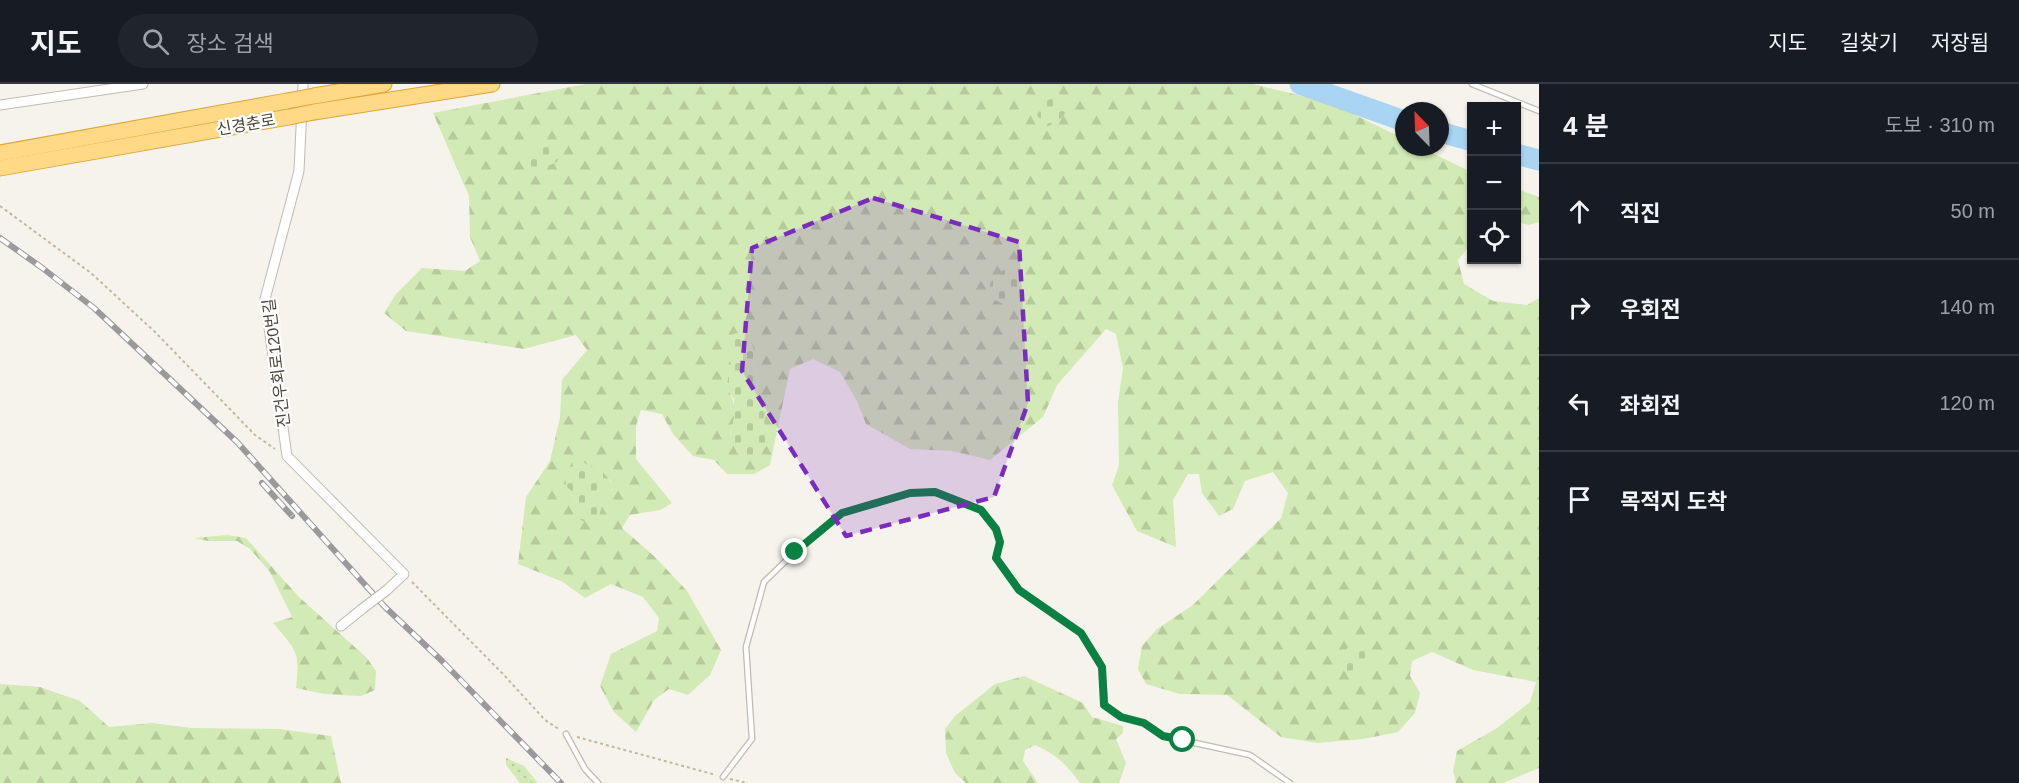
<!DOCTYPE html>
<html lang="ko">
<head>
<meta charset="utf-8">
<style>
	body { margin:0; font-family:Helvetica,"Noto Sans KR",sans-serif; background:#20242c; color:#f1f3f6 }
	.controls { position:absolute; right:18px; top:18px; display:grid; overflow:hidden; border-radius:0px; box-shadow:0 2px 4px #0004 }
	.controls button { width:54px; height:54px; display:grid; place-items:center; padding:0; border:0; border-bottom:2px solid #363941; background:#171b24; color:#f1f3f6; font:30px sans-serif }
	.compass { position:absolute; left:1395px; top:18px; width:54px; height:54px; border-radius:50%; background:#171b24; box-shadow:0 2px 4px #0004; rotate:337deg }
	.stop { position:absolute; width:18px; height:18px; margin:-14px; border:4px solid #0b8043; border-radius:50%; background:#fff }
	.stop.end { background:#0b8043; border-color:#fff; box-shadow:0 2px 6px #0008 }
	.list { margin:0; padding:0; list-style:none }
	h2 { display:flex; justify-content:space-between; align-items:center; height:78px; margin:0; padding:0 24px; font-size:26px }
	h2 small { font-size:20px; font-weight:400; color:#9ea1a6 }
	.list li { display:grid; grid-template-columns:39px 1fr auto; gap:18px; align-items:center; box-sizing:border-box; height:96px; padding:0 24px; border-top:2px solid #363941 }
	.list b { display:block; font-size:22px; white-space:nowrap }
	.list em { font-size:20px; font-style:normal; color:#9ea1a6 }
	.icon { flex:none; width:33px; height:33px; fill:none; stroke:currentColor; stroke-width:2; stroke-linecap:round; stroke-linejoin:round }
	.map { position:relative; flex:none; width:1539px; height:699px; overflow:hidden }
	header { display:flex; align-items:center; gap:36px; box-sizing:border-box; height:84px; padding:0 30px; background:#171b24; border-bottom:2px solid #363941 }
	header strong { font-size:28px }
	nav { display:flex; gap:33px; margin-inline-start:auto; font-size:21px }
	.search { width:420px; height:54px; background:#20242c; display:flex; align-items:center; gap:15px; box-sizing:border-box; padding:0 21px; border-radius:33px; color:#9ea1a6; font-size:22px }
	main { display:flex }
	aside { flex:1; background:#171b24 }
	.map>svg:first-child { display:block }
	.grass { fill:url(#grass-dots) }
	.forest { fill:url(#forest-firs); fill-rule:evenodd }
	.cemetery { fill:url(#cemetery-stones) }
	.lines { fill:none; stroke-linecap:round; stroke-linejoin:round }
	.river { stroke:#a9d4f2; stroke-width:21 }
	.service-casing { stroke:#c2bbae; stroke-width:7 }
	.minor-casing { stroke:#c2bbae; stroke-width:11 }
	.trunk-casing { stroke:#e0a43c; stroke-width:17 }
	.path { stroke:#c4b79f; stroke-width:2; stroke-dasharray:3 3; stroke-linecap:butt }
	.service { stroke:#fff; stroke-width:4.5 }
	.minor { stroke:#fff; stroke-width:9 }
	.trunk { stroke:#ffd985; stroke-width:15 }
	.rail-casing { stroke:#9a9a9a; stroke-width:6 }
	.rail { stroke:#fff; stroke-width:4; stroke-dasharray:11; stroke-linecap:butt }
	.minor-bridge-casing { stroke:#c2bbae; stroke-width:11; stroke-linecap:butt }
	.trunk-bridge-casing { stroke:#e0a43c; stroke-width:17; stroke-linecap:butt }
	.minor-bridge { stroke:#fff; stroke-width:9 }
	.trunk-bridge { stroke:#ffd985; stroke-width:15 }
	.route { stroke:#0b8043; stroke-width:8 }
	.marked { fill:#7b2cbf; fill-opacity:0.2; stroke:#7b2cbf; stroke-width:4.5; stroke-dasharray:12 8; stroke-linejoin:round }
	.labels { text-anchor:middle; stroke-width:4.5; stroke-linejoin:round; paint-order:stroke }
	.street-label { font-size:16px; fill:#4b4439; stroke:#fff }
</style>
</head>
<body>
<header>
<strong>지도</strong>
<div class="search"><svg class="icon" aria-label="search" viewBox="0 0 24 24"><circle cx="10" cy="10" r="6"/><path d="M15 15l6 6"/></svg>장소 검색</div>
<nav><a>지도</a><a>길찾기</a><a>저장됨</a></nav>
</header>
<main>
<div class="map">
<svg width="1539" height="699" viewBox="0 0 1539 699">
	<defs>
		<pattern id="grass-dots" width="8" height="8" patternUnits="userSpaceOnUse" patternTransform="scale(1.5)"><rect width="8" height="8" fill="#d2eab5"/><path d="M2 2h.1M6 6h.1" fill="none" stroke="#b6ca9c" stroke-width="1.8" stroke-linecap="round"/></pattern>
		<pattern id="forest-firs" width="22" height="20" patternUnits="userSpaceOnUse" patternTransform="scale(1.5)"><rect width="22" height="20" fill="#d2eab5"/><path d="M5 1l3.5 6h-7zM16 11l3.5 6h-7z" fill="#b6ca9c"/></pattern>
		<pattern id="cemetery-stones" width="16" height="16" patternUnits="userSpaceOnUse" patternTransform="scale(1.5)"><rect width="16" height="16" fill="#d2eab5"/><path d="M2 7V4a2 2 0 0 1 4 0v3zM10 15v-3a2 2 0 0 1 4 0v3z" fill="#b6ca9c"/></pattern>
	</defs>
	<rect width="100%" height="100%" fill="#f6f3ec"/>
	<path class="grass" d="M506 674 524 682 538 699H520L506 681Z"/>
	<g class="forest">
		<path d="M586 0H1253L1331 19 1404 55V63H1420L1471 88V160L1458 176 1464 200 1493 217 1527 221 1539 214V684L1503 699H1456L1453 687 1457 667 1497 644 1530 618 1536 598 1473 586 1432 568 1412 577 1410 592 1420 609 1415 629 1398 648 1363 655 1318 659 1281 653 1227 611 1180 610 1146 600 1138 585 1142 562 1157 545 1193 521 1281 434 1288 409 1273 388 1245 397 1233 425 1219 432 1202 409 1199 390H1188L1173 416 1176 463 1137 447 1112 401 1119 382 1118 319 1123 284 1116 250 1106 245 1057 301 1043 333 990 376 952 367 910 365 866 340 857 317 840 288 813 275 790 285 770 381 754 390H727L714 376 693 372 673 350 662 330 641 326 636 342V375L672 419 660 426 630 431 622 444 655 473 687 507 721 566 710 591 688 611 669 605 654 616 636 648 614 628 600 602 611 570 657 547 659 534 643 513 611 500 585 514 563 498 518 480 526 413 550 377 560 333 562 296 587 266 576 251 524 265 406 247 384 229 396 210 422 184 465 187 480 177 470 153 469 112 433 29ZM752 278 758 295 757 313 765 325 764 339 770 353H730C735 331 738 322 726 301L731 283ZM610 395 613 405 592 407 602 421 598 433 587 438 572 419 577 412Z"/>
		<path d="M1517 105 1539 113V138L1529 141 1517 138Z"/>
		<path d="M228 451 246 454 299 513 367 574 376 587 375 606 361 612 324 610 296 604C300 567 297 567 273 539L292 533 270 488 250 465 237 457H208L193 454Z"/>
		<path d="M1024 592 1083 619 1092 633 1123 642V649L1116 655 1126 679 1119 699H1080C1066 680 1057 671 1035 661L1025 666 1023 677 1038 699H966L955 689 946 669 945 645 955 632 995 600Z"/>
		<path d="M0 600 40 603 80 617 109 643 152 639 192 644 279 645 331 652 341 699H0Z"/>
	</g>
	<g class="cemetery">
		<path d="M1059 9 1071 12C1067 30 1064 35 1046 43L1037 31 1044 19Z"/>
		<path d="M551 57 561 66 557 78 533 88 526 80 525 71 537 58Z"/>
		<path d="M1003 186 1016 190 1020 205 1014 218 1001 219 990 213V199Z"/>
		<path d="M743 247 750 254 755 269 752 278 758 295 757 312 765 325 764 339 770 353 765 364 749 372 737 369 730 353 734 334V315L726 302 731 283 729 259 734 250Z"/>
		<path d="M575 376C593 382 607 386 614 405L593 407 602 421 599 433 587 439 575 433 572 419 577 412 566 402V387Z"/>
		<path d="M1368 562 1373 576 1365 589 1350 594 1340 579 1348 563Z"/>
	</g>
	<g class="lines">
		<g class="river">
			<path d="M1300 0 1404 37"/>
			<path d="M1440 48 1472 57"/>
			<path d="M1516 70 1539 76"/>
		</g>
		<g class="service-casing">
			<g id="service">
				<path d="M1472 0 1539 27"/>
				<path d="M566 650 585 685 598 699"/>
				<path d="M723 693 752 655 746 563 764 498 795 468 842 429 911 409 935 408 981 426 996 445 1000 458 996 474 1019 506 1081 549 1102 583 1105 621 1121 633 1144 639 1163 652 1250 671 1290 699"/>
			</g>
		</g>
		<g class="minor-casing">
			<g id="minor">
				<path d="M303 0 299 87 265 215 287 372 404 490 387 506"/>
				<path d="M0 21 143 0"/>
				<path d="M341 542 362 525"/>
			</g>
		</g>
		<g class="trunk-casing">
			<g id="trunk">
				<path d="M314 12 384 0"/>
				<path d="M314 28 492 0"/>
				<path d="M0 69 287 17"/>
				<path d="M0 84 289 33"/>
			</g>
		</g>
		<g class="path">
			<path d="M0 122 91 189 155 248 255 351 275 365"/>
			<path d="M412 498 503 590 545 636 560 646"/>
			<path d="M577 653 716 691"/>
			<path d="M730 695 747 699"/>
		</g>
		<use href="#service" class="service"/>
		<use href="#minor" class="minor"/>
		<use href="#trunk" class="trunk"/>
		<g class="rail-casing">
			<g id="rail">
				<path d="M0 154 41 183 94 224 237 358 385 523 442 577 561 699"/>
				<path d="M262 399 292 432"/>
			</g>
		</g>
		<use href="#rail" class="rail"/>
		<g class="minor-bridge-casing">
			<path id="minor-bridge" d="M362 525 387 506"/>
		</g>
		<g class="trunk-bridge-casing">
			<g id="trunk-bridge">
				<path d="M287 17 314 12"/>
				<path d="M289 33 314 28"/>
			</g>
		</g>
		<use href="#minor-bridge" class="minor-bridge"/>
		<use href="#trunk-bridge" class="trunk-bridge"/>
	</g>
	<g class="lines">
		<path class="route" d="M795 468 842 429 910 409 935 408 981 426 996 445 1000 458 996 474 1019 506 1081 549 1102 583 1104 621 1121 633 1144 639 1163 652 1183 656"/>
	</g>
	<path class="marked" d="M873 114 1019 158 1028 319 994 413 846 452 742 287 752 164Z"/>
	<g class="labels">
		<g class="street-label">
			<text transform="translate(246 40) rotate(-10)" y="6">신경춘로</text>
			<text transform="translate(276 279) rotate(-97)" y="6">진건우회로120번길</text>
		</g>
	</g>
</svg>
<div class="controls">
<button>+</button>
<button>−</button>
<button><svg class="icon" aria-label="locate" viewBox="0 0 24 24"><circle cx="12" cy="12" r="6"/><path d="M12 2v4M12 18v4M2 12h4M18 12h4"/></svg></button>
</div>
<svg class="compass" viewBox="-18 -18 36 36"><path d="M0-13l5 13h-10z" fill="#e53935"/><path d="M0 13l5-13h-10z" fill="#9ea1a6"/></svg>
<div class="stop" style="left:1183px;top:656px"></div>
<div class="stop end" style="left:795px;top:468px"></div>
</div>
<aside>
<h2>4 분<small>도보 · 310 m</small></h2>
<ul class="list">
<li><svg class="icon" aria-label="ahead" viewBox="0 0 24 24"><path d="M12 20V5M6 11l6-6 6 6"/></svg><div><b>직진</b></div><em>50 m</em></li>
<li><svg class="icon" aria-label="right" viewBox="0 0 24 24"><path d="M7 20v-9h11M14 6l5 5-5 5"/></svg><div><b>우회전</b></div><em>140 m</em></li>
<li><svg class="icon" aria-label="left" viewBox="0 0 24 24"><path d="M17 20v-9H6M10 6l-5 5 5 5"/></svg><div><b>좌회전</b></div><em>120 m</em></li>
<li><svg class="icon" aria-label="arrive" viewBox="0 0 24 24"><path d="M6 21V4h12l-3 4 3 4H6"/></svg><div><b>목적지 도착</b></div></li>
</ul>
</aside>
</main>
</body>
</html>
